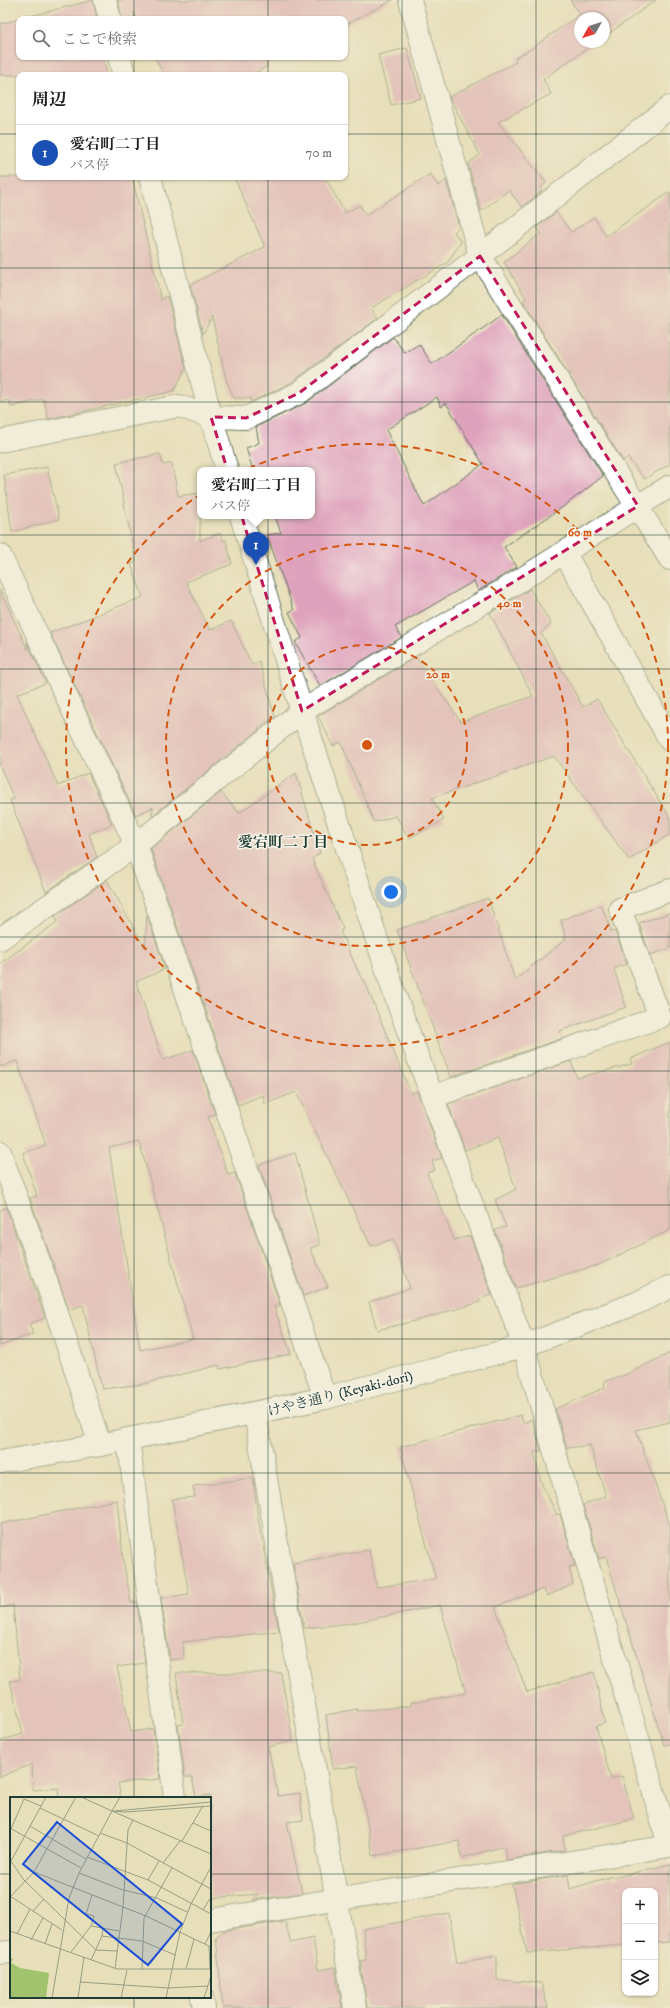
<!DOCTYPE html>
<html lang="ja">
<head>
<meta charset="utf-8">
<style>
	body { margin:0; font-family:"IM FELL DW Pica","Noto Serif JP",serif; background:#f2f2f2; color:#202124 }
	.controls { position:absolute; right:12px; bottom:12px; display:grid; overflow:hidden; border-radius:8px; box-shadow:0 1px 3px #0004 }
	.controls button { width:36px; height:36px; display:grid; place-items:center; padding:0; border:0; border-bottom:1px solid #e0e0e0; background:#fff; color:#202124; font:20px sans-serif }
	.compass { position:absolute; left:574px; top:12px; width:36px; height:36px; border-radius:50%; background:#fff; box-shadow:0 1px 3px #0004; rotate:231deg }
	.you { position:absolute; left:391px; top:892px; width:14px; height:14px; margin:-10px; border:3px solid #fff; border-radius:50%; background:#1a73e8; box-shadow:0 0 0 6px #1a73e833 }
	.badge { display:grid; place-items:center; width:26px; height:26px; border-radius:50%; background:#ea580c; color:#fff; font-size:13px; font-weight:700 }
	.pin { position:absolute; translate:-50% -33px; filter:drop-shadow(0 1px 2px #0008) }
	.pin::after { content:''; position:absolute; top:21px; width:14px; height:12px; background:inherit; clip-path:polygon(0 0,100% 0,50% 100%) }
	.popup { position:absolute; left:197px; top:467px; width:118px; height:52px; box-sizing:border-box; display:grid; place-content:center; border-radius:8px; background:#fff; filter:drop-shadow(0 1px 3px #0005); font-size:13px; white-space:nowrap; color:#757577 }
	.popup b { font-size:15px; color:#202124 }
	.popup::after { content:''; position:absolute; left:50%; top:100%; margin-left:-8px; border:8px solid transparent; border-top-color:#fff }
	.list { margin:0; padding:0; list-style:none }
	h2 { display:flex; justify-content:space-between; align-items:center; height:52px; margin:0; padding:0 16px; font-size:17px }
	h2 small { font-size:13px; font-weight:400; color:#757577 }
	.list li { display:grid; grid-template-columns:26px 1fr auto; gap:12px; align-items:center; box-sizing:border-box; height:56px; padding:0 16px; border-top:1px solid #e0e0e0 }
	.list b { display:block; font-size:15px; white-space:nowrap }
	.list p { margin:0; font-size:13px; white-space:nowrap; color:#757577 }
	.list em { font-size:13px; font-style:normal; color:#757577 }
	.icon { flex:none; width:22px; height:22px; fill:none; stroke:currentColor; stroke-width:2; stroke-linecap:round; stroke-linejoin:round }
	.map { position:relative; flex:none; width:670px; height:2008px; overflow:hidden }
	.search { position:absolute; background:#fff; box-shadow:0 1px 3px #0004; left:16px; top:16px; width:332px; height:44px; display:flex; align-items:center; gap:10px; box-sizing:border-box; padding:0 14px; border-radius:8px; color:#757577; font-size:15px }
	.panel { position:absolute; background:#fff; box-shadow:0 1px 3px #0004; left:16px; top:72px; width:332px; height:108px; border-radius:8px }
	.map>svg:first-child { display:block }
	.building { fill:#dfa2bc; fill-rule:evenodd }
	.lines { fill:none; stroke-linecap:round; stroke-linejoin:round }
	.minor-casing { stroke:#657663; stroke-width:24 }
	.tertiary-casing { stroke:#657663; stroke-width:24 }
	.minor { stroke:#fff; stroke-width:22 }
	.tertiary { stroke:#fff; stroke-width:22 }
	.marked { fill:none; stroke:#c2185b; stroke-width:3; stroke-dasharray:8 5; stroke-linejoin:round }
	.grid { fill:none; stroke:#1f3d34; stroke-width:1; stroke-opacity:0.55 }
	.ring { fill:none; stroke:#d45610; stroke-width:2; stroke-dasharray:7 5 }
	.labels { text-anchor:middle; stroke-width:3; stroke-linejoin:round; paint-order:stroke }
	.street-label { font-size:14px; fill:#1f3d34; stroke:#f7f3e8 }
	.neighbourhood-label { font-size:15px; font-weight:bold; fill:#1f3d34; stroke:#f7f3e8 }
	.inset-road { fill:none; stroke:#979e84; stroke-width:1 }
	.view { fill:#1d4ed8; fill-opacity:0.15; stroke:#1d4ed8; stroke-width:2 }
	.inset-edge { fill:none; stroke:#1f3d34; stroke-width:2 }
	.centre { fill:#d45610; stroke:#f7f3e8; stroke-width:2 }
	.ring-label { font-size:12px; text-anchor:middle; font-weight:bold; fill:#d45610; stroke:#f7f3e8; stroke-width:3; stroke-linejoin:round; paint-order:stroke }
</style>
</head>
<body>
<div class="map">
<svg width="670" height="2008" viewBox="0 0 670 2008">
	<rect width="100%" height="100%" fill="#f7f3e8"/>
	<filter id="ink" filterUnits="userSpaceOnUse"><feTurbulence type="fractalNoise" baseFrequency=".025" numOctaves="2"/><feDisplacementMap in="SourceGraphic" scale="8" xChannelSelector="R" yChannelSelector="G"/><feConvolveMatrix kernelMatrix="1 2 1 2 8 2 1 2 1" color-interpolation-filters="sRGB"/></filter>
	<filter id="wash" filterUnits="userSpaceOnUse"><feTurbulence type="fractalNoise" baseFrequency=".012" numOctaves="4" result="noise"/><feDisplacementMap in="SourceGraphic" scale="16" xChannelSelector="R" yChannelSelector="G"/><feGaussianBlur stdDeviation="0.9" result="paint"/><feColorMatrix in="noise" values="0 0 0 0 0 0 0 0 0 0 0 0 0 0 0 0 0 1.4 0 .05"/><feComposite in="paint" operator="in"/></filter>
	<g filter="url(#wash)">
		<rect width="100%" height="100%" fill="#e7dfb9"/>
		<g id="blocks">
			<g class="building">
				<path d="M93 0 97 19H19V57H103L107 75H0V24Z"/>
				<path d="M118 0H393L345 25V19H137L134 12 135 19H122Z"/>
				<path d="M570 0H656L604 37V18H580V42H596L543 79 551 94 498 122 546 183 540 188 542 191 522 207 509 190 481 211 468 164 480 155 449 97 516 62 515 58 528 51 580 14Z"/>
				<path d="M407 48 421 98 391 105 378 55Z"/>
				<path d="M155 57H263L268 66 251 75H164Z"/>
				<path d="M430 174 438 186 446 180 459 227 454 232 461 242 448 262 371 308 378 318 292 382 251 402V398H234L226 379 212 317 203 334 190 285 265 247 234 177H325L345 213 360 205 366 215Z"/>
				<path d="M0 177H132L161 300 167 296 186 368 174 391 48 419 44 399 11 407 9 400 0 402Z"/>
				<path d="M670 192V464L644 479 628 458 623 461 523 301 526 298 504 262 541 233 537 227 556 212 571 232 594 217 606 236Z"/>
				<path d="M502 315 603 476 567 504 504 547 517 567 478 591 474 581 395 627 402 637 320 686 295 642 302 638 289 612 294 610 267 535 281 533 275 516H312V470H253L246 448 259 443 256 427 306 403 393 337 405 353 419 344 432 364ZM437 397 441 407 446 403 483 464 424 506 386 430Z"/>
				<path d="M160 454 163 465 172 463 178 496 200 493V541L220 533 223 541 226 540 232 564 186 582 210 630 231 621 252 665 259 661 275 717 258 728 259 730 152 816 153 807 136 815 50 633 143 597 131 564 136 562 116 463Z"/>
				<path d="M47 467 59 519 12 532 4 475Z"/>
				<path d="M530 589 551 624 541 633 583 707 597 699 670 818V834L629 860 554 756 432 798 444 820 409 838 396 816 374 822 341 742 333 746 318 716 416 657 461 722 533 696 490 613Z"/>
				<path d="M0 590 28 650 27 642 46 683 17 694 58 786 88 773 112 824 89 834 97 857 46 892 10 800 14 799 0 766Z"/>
				<path d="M296 773 320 853 312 859 343 929 340 931 362 980H364L411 1094 417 1091 442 1158 432 1161 435 1170 427 1173 454 1240 470 1236 492 1295 479 1299 480 1302 419 1320 377 1330 369 1302 410 1288 393 1239 371 1246 296 1092 265 1104 263 1095 238 1105 151 849 221 792 239 813Z"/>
				<path d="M107 880 145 948 147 915 165 969 136 982 163 1060 193 1050 215 1114 208 1117 228 1175 235 1173 280 1305 274 1307 291 1354 220 1369 219 1365 143 1384 102 1389 83 1305 69 1310 30 1198 37 1196 23 1153 46 1145 17 1061 0 1067V964L57 922 55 916ZM139 1141 193 1339 140 1350 109 1148Z"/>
				<path d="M488 898 515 980 566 939 561 920 601 905 612 932 615 931 627 964 614 969 626 1007 560 1031 563 1038 451 1077 397 930Z"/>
				<path d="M670 913V948L650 955 639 923Z"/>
				<path d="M670 1042V1230L599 1265 516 1288 495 1230 506 1227 495 1200 516 1189 498 1138 465 1150 448 1104 571 1061 577 1078 632 1064 630 1059Z"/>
				<path d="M295 1153 320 1245 310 1248 328 1287 303 1296 259 1165Z"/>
				<path d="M6 1207 45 1318 29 1324 33 1334 0 1346V1210Z"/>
				<path d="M670 1353V1422L636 1430 670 1526V1744L664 1745 606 1557 599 1559 583 1505 606 1496 590 1445 567 1448 555 1409 604 1388 605 1381 625 1375Z"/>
				<path d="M521 1415 523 1423 532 1419 541 1451 534 1452 542 1485 557 1515 560 1514 575 1566 569 1567 573 1584 547 1596 543 1589 495 1607 527 1692 594 1672 605 1723 596 1726 611 1779 622 1776 634 1819 563 1836 565 1850 507 1860 504 1846 462 1858 459 1841 373 1856 357 1766 333 1769 326 1715 357 1709V1711L411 1706V1703L466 1693 440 1605 353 1623 304 1628 293 1563 369 1550 377 1587 436 1579 400 1447Z"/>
				<path d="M253 1478 258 1519 279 1631 183 1642 184 1658 170 1660 161 1598 189 1594 172 1499 195 1497 193 1486Z"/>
				<path d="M117 1500 123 1559 131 1603 137 1602 145 1663 117 1667 131 1732 153 1729 160 1779 118 1783 121 1798H59L58 1788 33 1790 32 1764 0 1777V1741L23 1734 10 1681 20 1680 13 1605 0 1608V1524Z"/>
				<path d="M176 1673H281L293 1741 268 1747 278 1796 300 1793 303 1820 287 1822 302 1893 253 1900 259 1894 210 1898V1795L196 1797 192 1777H185L178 1725 183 1724Z"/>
				<path d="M670 1864V1942L655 1943V1891H625V1945L527 1953 512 1884 568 1875 570 1889 613 1876V1878Z"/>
				<path d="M449 1913 457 1963 497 1956V1980L541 1983 548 2008H367L360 1961 366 1960 363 1929Z"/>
				<path d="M285 1921 291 1943 313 1938 318 1970 335 1967 342 2008H223L216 1938 223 1931Z"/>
			</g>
		</g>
	</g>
	<g filter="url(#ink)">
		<use href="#blocks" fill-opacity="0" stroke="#657663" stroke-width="1"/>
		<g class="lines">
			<g class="minor-casing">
				<g id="minor">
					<path d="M410 0 480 256 670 559"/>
					<path d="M0 441 179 406 211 417 246 418 299 393 480 256 670 107"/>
					<path d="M564 552 670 740"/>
					<path d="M0 555 136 845 325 1398"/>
					<path d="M0 939 136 845 302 711 517 582 670 486"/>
					<path d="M432 1097 660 1017 620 909 670 890"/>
					<path d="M128 1439 175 1798"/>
					<path d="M210 1920 670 1846"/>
					<path d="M0 1953 11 1952"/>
					<path d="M202 1997 204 2008"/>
				</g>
			</g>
			<g class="tertiary-casing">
				<g id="tertiary">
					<path d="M105 0 110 19"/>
					<path d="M119 57 124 75"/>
					<path d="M150 177 211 417 227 470"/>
					<path d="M241 516 302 711 396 998 524 1346 669 1845"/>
					<path d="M0 1152 50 1292 100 1445"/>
					<path d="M255 1413 355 2008"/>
					<path d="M0 1462 100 1445 325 1398 524 1346 637 1303 670 1287"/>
				</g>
			</g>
			<use href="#minor" class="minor"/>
			<use href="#tertiary" class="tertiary"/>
		</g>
	</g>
	<path d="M0 0H670V2008H0ZM480 256 638 506 302 711 211 417 246 418 299 393Z" fill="#e7dfb9" fill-opacity=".55" fill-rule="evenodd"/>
	<path class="marked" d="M480 256 638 506 302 711 211 417 246 418 299 393Z"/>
	<path class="grid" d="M134 0V19M268 0V19M402 0V2008M536 0V2008M134 57V75M268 57V75M0 134H19M345 134H670M134 177V1798M268 177V2008M0 268H670M0 402H670M0 535H670M0 669H670M0 803H670M0 937H670M0 1071H670M0 1205H670M0 1339H670M0 1473H670M0 1606H670M0 1740H670M0 1874H11M210 1874H670M134 1997V2008"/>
	<g class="ring">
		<circle cx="367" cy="745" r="100"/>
		<circle cx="367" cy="745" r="201"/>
		<circle cx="367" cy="745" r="301"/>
	</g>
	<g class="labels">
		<g class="street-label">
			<text transform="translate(340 1393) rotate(-14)" y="5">けやき通り (Keyaki-dori)</text>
		</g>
		<g class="neighbourhood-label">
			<text x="283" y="847">愛宕町二丁目</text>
		</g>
	</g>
	<g transform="translate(10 1797)">
		<rect width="201" height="201" fill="#e7dfb9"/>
		<path d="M0 160 3 162 1 166 10 171 39 176 36 201H0Z" fill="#a1c36d"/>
		<path class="inset-road" d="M71 0 102 14 115 15 201 9M110 0 102 14 201 57M30 11 89 39M105 14 201 5M183 26 201 34M20 29 76 62M0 31 71 71M1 32 14 2 31 9M90 36 117 46 201 92M172 44 193 9M77 60 138 83 201 117M0 63 14 83 86 153M1 64 36 0M153 66 170 44M24 75 136 119 201 150M69 76 113 93 147 101 177 115M138 83 149 64M0 99 52 133M0 100 24 75 66 0M193 113 201 100M23 114 34 102M81 129 109 134M93 131 92 139 132 144 165 158M0 134 107 172H201M7 137 20 112M21 143 33 121M35 147 42 127M195 147 201 135M199 149 200 172M86 153 107 154M61 155 81 129 84 119 76 117 82 98M81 163 92 139M105 172 113 110 118 33 123 23M176 172 184 142M132 173 134 121 162 71M70 185 158 191 198 189M42 201 59 101 69 76 102 14M68 201 74 160M111 201 117 173M156 201 170 135 181 107 201 70M194 201 201 179"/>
		<path class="view" d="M47 25 172 127 138 168 13 67Z"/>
		<rect width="201" height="201" class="inset-edge"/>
	</g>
	<circle cx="367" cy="745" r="6" class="centre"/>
	<g class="ring-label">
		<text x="580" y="536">60 m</text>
		<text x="509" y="607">40 m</text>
		<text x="438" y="678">20 m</text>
	</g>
</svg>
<div class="controls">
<button>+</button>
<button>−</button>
<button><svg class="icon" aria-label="layers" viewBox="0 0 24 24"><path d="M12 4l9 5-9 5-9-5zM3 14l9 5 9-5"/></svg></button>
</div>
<svg class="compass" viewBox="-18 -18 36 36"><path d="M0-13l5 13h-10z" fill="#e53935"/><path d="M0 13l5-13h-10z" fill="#757577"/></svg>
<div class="you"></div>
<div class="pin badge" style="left:256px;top:565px;background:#1a4fb4">1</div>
<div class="popup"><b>愛宕町二丁目</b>バス停</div>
<div class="search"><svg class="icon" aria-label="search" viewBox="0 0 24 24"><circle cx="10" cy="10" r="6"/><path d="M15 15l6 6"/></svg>ここで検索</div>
<section class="panel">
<h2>周辺<small></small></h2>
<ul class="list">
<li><span class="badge" style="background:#1a4fb4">1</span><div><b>愛宕町二丁目</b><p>バス停</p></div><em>70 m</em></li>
</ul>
</section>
</div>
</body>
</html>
